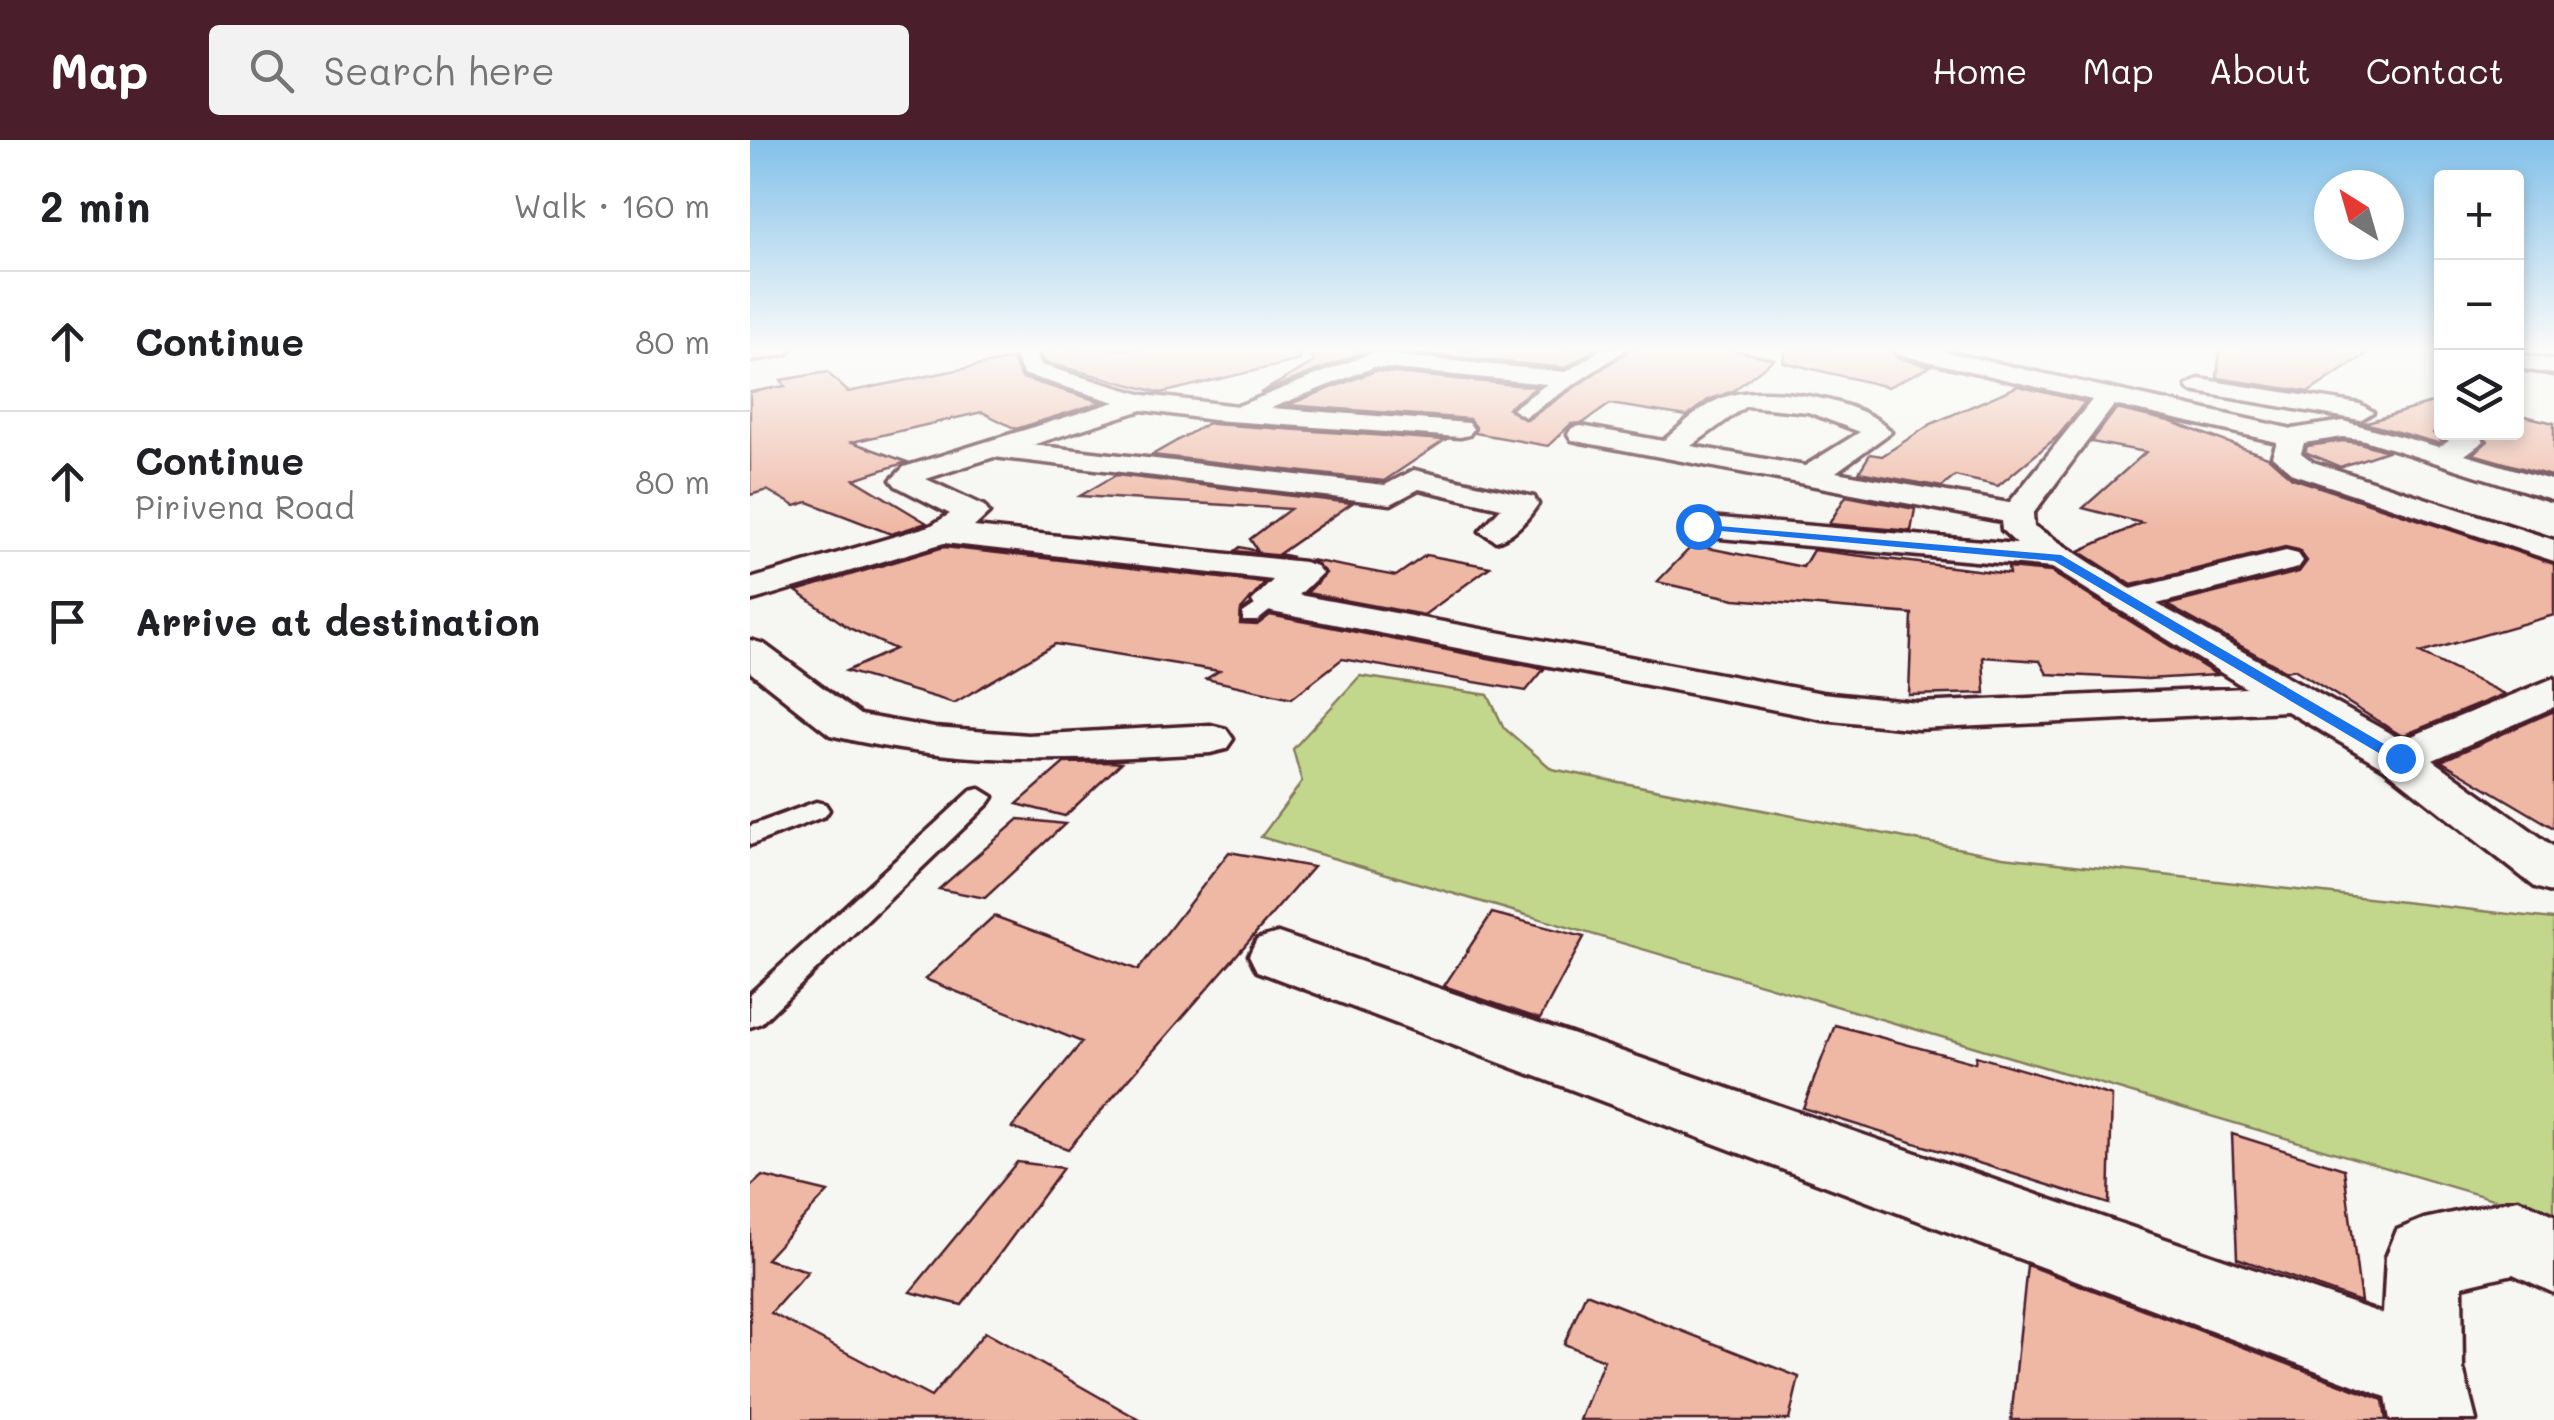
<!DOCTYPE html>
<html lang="en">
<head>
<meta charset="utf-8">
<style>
	body { margin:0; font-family:Mali,sans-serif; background:#f2f2f2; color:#202124 }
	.controls { position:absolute; right:30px; top:30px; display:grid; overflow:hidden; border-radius:10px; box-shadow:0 5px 15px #0003 }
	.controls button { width:90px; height:90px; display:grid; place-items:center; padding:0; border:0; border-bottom:2px solid #e0e0e0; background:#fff; color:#202124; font:50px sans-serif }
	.compass { position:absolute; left:1564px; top:30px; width:90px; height:90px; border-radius:50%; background:#fff; box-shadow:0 5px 15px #0003; rotate:323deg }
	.stop { position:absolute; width:30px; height:30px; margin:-22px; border:8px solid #1a73e8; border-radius:50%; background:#fff }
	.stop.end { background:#1a73e8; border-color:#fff; box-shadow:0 2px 10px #0008 }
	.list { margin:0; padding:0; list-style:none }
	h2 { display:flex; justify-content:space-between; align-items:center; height:130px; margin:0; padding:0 40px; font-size:42px }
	h2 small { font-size:32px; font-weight:400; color:#757577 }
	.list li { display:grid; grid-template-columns:65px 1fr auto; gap:30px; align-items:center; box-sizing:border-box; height:140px; padding:0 40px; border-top:2px solid #e0e0e0 }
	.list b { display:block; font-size:38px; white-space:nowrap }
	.list p { margin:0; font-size:32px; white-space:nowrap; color:#757577 }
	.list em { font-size:32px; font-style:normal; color:#757577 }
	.icon { flex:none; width:55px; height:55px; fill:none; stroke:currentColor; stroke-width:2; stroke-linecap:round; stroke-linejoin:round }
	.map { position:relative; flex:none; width:1804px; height:1280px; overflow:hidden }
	header { display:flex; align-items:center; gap:60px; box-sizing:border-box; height:140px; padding:0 50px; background:#4a1f2b; color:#fff }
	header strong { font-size:48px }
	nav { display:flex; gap:55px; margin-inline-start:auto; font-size:35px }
	.search { width:700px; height:90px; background:#f2f2f2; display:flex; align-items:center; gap:25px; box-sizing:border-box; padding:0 35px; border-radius:10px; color:#757577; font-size:38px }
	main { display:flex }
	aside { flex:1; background:#fff }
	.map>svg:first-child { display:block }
	.green { fill:#c2d78c; stroke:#867b5c; stroke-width:2.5 }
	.building { fill:#efb8a5; stroke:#4a1f2b; stroke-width:2.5 }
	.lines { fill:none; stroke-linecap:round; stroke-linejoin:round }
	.service-casing { stroke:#4a1f2b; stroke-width:7 }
	.minor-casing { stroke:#4a1f2b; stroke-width:7 }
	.primary-casing { stroke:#4a1f2b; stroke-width:7 }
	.service { fill:#f6f6f2; fill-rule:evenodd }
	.minor { fill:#f6f6f2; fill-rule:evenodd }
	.primary { fill:#fcdcac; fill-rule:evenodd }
	.route { fill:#1a73e8 }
</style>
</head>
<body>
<header>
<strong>Map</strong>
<div class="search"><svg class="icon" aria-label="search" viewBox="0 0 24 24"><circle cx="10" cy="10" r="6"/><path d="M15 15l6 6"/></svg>Search here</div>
<nav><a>Home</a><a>Map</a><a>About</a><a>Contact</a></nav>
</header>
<main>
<aside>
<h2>2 min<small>Walk · 160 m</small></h2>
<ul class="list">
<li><svg class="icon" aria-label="ahead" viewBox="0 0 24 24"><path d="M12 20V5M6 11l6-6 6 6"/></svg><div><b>Continue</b></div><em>80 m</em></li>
<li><svg class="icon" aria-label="ahead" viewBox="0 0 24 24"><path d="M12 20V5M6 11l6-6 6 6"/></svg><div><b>Continue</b><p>Pirivena Road</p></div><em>80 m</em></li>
<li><svg class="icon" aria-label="arrive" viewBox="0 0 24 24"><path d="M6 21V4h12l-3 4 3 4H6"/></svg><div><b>Arrive at destination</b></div></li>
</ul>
</aside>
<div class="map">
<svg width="1804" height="1280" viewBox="0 0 1804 1280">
	<rect width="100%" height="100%" fill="#f6f6f2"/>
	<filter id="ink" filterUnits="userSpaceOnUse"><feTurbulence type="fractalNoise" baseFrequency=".01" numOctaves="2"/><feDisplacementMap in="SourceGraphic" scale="20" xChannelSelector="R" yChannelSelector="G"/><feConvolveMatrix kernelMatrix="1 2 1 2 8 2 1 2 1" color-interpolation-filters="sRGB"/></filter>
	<g filter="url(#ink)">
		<path class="green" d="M610 536 738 555 754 588 802 629 1253 717 1804 779V1077L511 697 552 642 543 609Z"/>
		<g class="building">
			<path d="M312 209H548L550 220 411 253 294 222 290 213Z"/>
			<path d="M558 209H846L815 228 622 209 510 253 564 222Z"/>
			<path d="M880 209H979L1024 219 983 251 958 260 937 276 860 264 833 283 821 284 798 306 725 293 726 287 719 279 537 265 625 231 787 247 758 268 777 280Z"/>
			<path d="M1035 209H1141L1147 218 1181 226 1138 247 1033 222Z"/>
			<path d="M1470 209H1624L1559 252 1467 238Z"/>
			<path d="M262 219 272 238 352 262 266 289 232 272 102 302 157 322 104 339 177 383 141 394 58 362 45 366 17 350 0 355V252L35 246 31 240 77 232 98 252Z"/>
			<path d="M1268 246 1335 262 1308 296 1248 346 1205 336 1192 347 1109 332 1120 314 1132 316 1181 284Z"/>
			<path d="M1692 260V283L1683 293 1692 301 1688 303 1614 283Z"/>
			<path d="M1366 269 1419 281 1518 317 1542 338 1804 424V475L1670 513 1754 554 1652 596 1544 529 1536 531 1417 465 1549 432 1557 421 1549 410 1535 407 1382 445 1329 411 1392 383 1333 368 1396 312 1341 302Z"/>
			<path d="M1766 274 1804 283V337L1723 314 1738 301 1730 292H1766Z"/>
			<path d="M458 283 463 284 695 300 634 341 402 315Z"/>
			<path d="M1593 301 1610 303 1637 311 1590 327 1555 312 1557 306Z"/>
			<path d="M366 335 602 363 529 414 543 417 485 411 490 407 508 411 500 399 540 369 330 356Z"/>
			<path d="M1096 356 1165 369 1161 391 1079 384Z"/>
			<path d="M943 405 1053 427 1063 410 1259 434 1258 428 1301 432 1467 535 1397 539 1297 534 1290 521 1233 517 1235 553 1159 555 1162 474 985 459 907 442Z"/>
			<path d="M194 407 515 443 491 470 490 484 507 485 520 475 794 529 776 551 592 519 542 558 456 539 469 531 305 504 204 563 96 531 145 509 99 488 46 451Z"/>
			<path d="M676 415 740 427 674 475 557 453 576 433 561 420 646 436Z"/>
			<path d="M1804 571V688L1691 621Z"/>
			<path d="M361 622 371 623 315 676 267 664 314 623Z"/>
			<path d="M269 679 315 684 235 758 189 749Z"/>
			<path d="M479 712 563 727 318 1009 262 988 332 902 175 839 244 776 388 830Z"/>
			<path d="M742 773 834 797 790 879 694 846Z"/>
			<path d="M1085 885 1225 923 1226 916 1362 956 1359 1064 1053 968Z"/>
			<path d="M1482 994 1594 1029 1611 1162 1487 1118Z"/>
			<path d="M267 1022 313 1028 212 1165 160 1152Z"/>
			<path d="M12 1036 78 1052 16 1119 58 1131 21 1173 181 1257 235 1192 390 1280H0V1047Z"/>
			<path d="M1277 1125 1633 1260 1636 1280H1261Z"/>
			<path d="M836 1153 1049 1237 1039 1280H830L854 1220 814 1204Z"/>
		</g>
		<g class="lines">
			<g class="service-casing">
				<g id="service">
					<path d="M520 455 527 457V465L507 481H493V473Z"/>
					<path d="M230 649 243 657 239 663 11 883 0 887V854L221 651Z"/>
					<path d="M66 662 75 664 79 670 75 676 0 705V686Z"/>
				</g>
			</g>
			<g class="minor-casing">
				<g id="minor">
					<path d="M262 209H284L291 225 394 255 488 266 622 213 816 232 852 209H877L775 277 762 269 797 244 624 227 521 268 719 283 723 289 719 295 710 297 463 280 392 270 282 305 635 345 664 330 784 357 788 364C778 379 764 396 746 401L730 391 751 368 669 349 641 364 244 317 176 339 234 366 239 373 224 387 554 422 566 426 572 433 549 455 1072 553 1168 563 1496 548 1302 428 948 396 932 386 948 376 1267 404 1252 390 1251 381 831 302 822 300 818 294 822 288 831 286 913 301C933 285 953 263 978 256 1015 244 1116 259 1141 292L1086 332 1259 363 1342 260 1148 214 1145 209H1183L1542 289 1593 281 1689 307 1699 301 1687 292 1691 286 1692 292H1723L1734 301 1715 315 1804 341V360L1611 299 1593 297 1554 303 1551 313 1563 322 1804 400V421L1543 334 1522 316 1527 302 1364 265 1283 374 1284 386 1381 449 1536 411 1548 414 1553 421 1548 428 1407 464 1652 600 1804 538V567L1683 620 1804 707V753L1785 747 1634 628 1537 571 1168 589 1072 579 507 469 502 461 523 440 194 403 0 461V439L180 386 200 374 146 346 141 340 154 327 365 262 273 234ZM996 266 1058 272 1110 292 1055 326 941 306Z"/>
					<path d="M1766 214 1804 220V234L1766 228Z"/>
					<path d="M1449 239 1610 264 1623 272 1610 280 1441 251 1437 246Z"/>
					<path d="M0 500 14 504 110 575 184 588 278 595 460 585 476 589 483 599 476 609 460 613C327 620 212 628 80 595L0 532Z"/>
					<path d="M528 793 1633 1174 1636 1117 1647 1090 1674 1079 1768 1059 1804 1075V1153L1763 1134 1712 1146 1713 1229 1726 1280H1640L1636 1257 507 831 499 815 507 799Z"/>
				</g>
			</g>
			<g class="primary-casing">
				<path id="primary" d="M0 209H41L37 214 0 221Z"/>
			</g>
			<use href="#service" class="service"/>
			<use href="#minor" class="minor"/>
			<use href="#primary" class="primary"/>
		</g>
	</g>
	<linearGradient id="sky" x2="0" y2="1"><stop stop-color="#83c1ea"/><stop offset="0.54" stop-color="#fbfbf9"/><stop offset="1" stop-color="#fbfbf9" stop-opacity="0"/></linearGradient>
	<rect width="1804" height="388" fill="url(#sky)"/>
	<path class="route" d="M945 384 1311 415 1658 618 1644 622 1304 421 948 389Z"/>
</svg>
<div class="controls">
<button>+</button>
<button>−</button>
<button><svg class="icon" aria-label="layers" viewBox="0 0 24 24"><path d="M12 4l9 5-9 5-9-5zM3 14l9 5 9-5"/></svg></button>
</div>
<svg class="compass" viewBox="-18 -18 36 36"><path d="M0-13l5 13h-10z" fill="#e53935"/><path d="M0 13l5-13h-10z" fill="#757577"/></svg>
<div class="stop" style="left:948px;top:386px"></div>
<div class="stop end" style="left:1650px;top:618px"></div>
</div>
</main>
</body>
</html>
